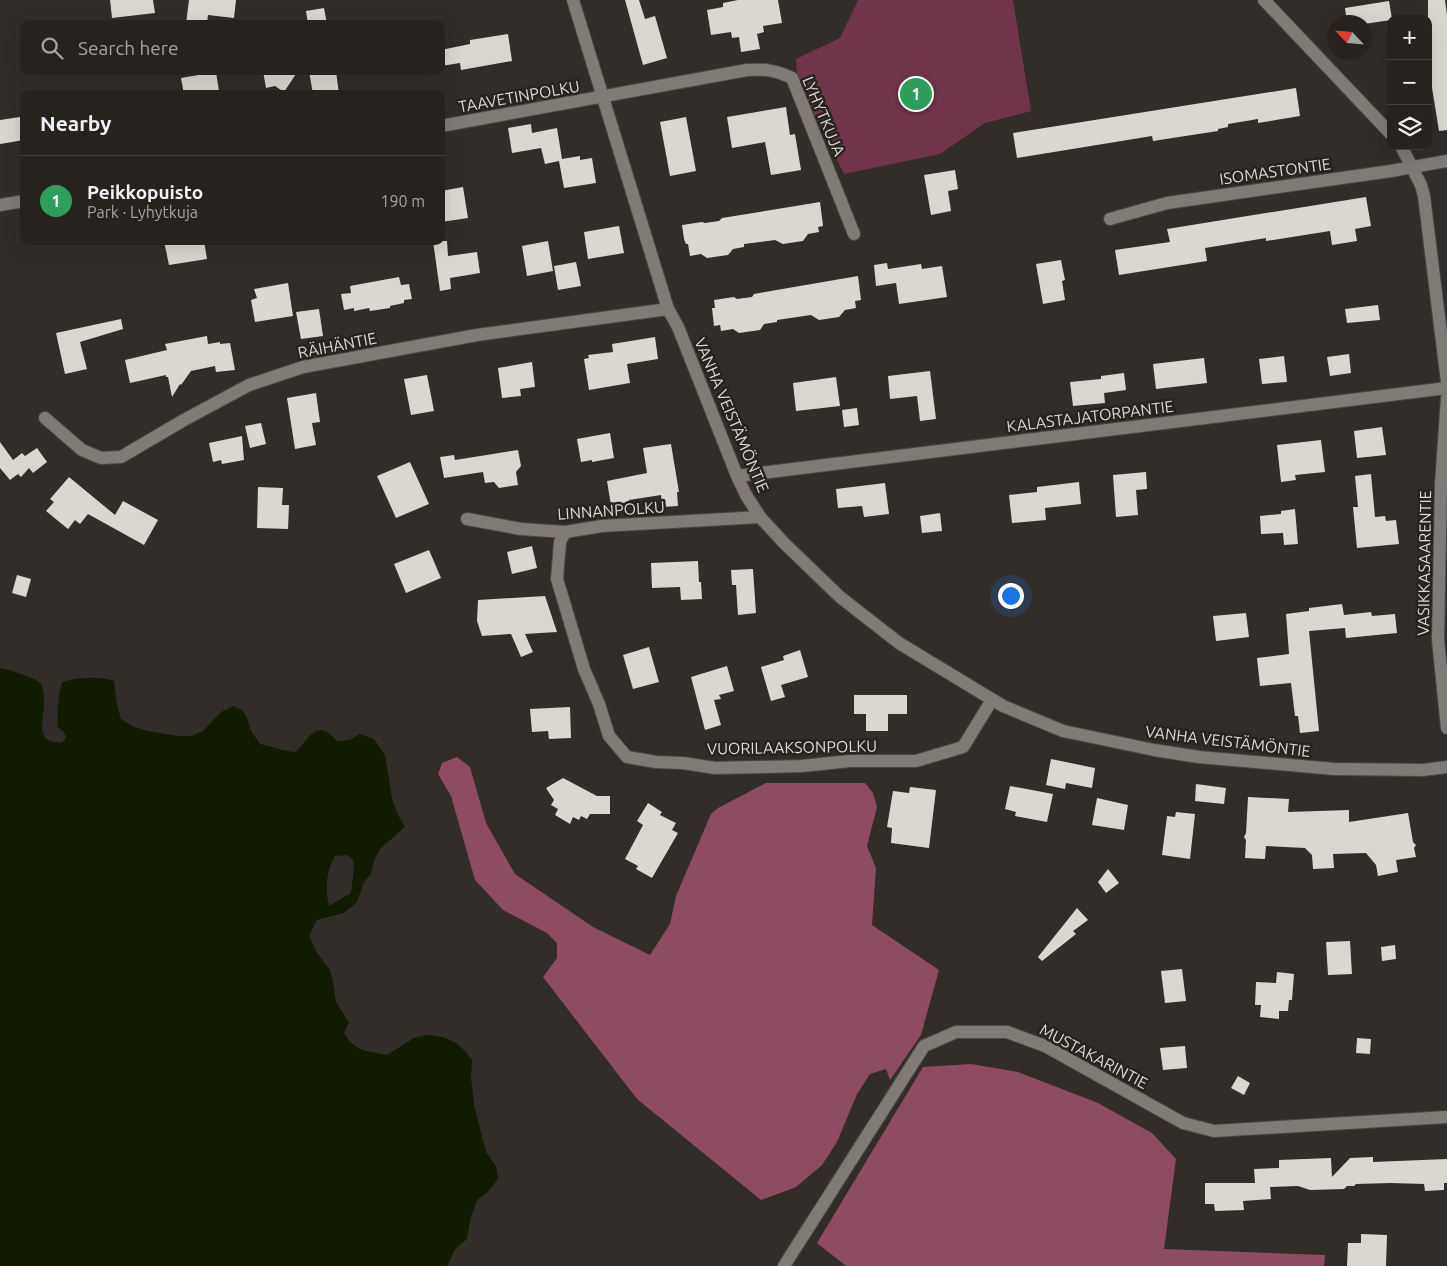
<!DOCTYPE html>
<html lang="en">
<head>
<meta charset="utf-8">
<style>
	body { margin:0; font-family:Ubuntu,sans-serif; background:#2e2a27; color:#f1f3f6 }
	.controls { position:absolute; right:15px; top:15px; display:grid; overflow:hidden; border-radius:10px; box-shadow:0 5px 20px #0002 }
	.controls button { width:45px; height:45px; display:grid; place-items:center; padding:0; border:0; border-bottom:1px solid #423f3c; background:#26221e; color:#f1f3f6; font:25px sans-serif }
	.compass { position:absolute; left:1327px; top:15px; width:45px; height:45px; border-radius:50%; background:#26221e; box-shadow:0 5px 20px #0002; rotate:296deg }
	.you { position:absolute; left:1010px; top:595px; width:18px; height:18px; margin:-12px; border:4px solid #fff; border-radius:50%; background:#1a73e8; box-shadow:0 0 0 8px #1a73e833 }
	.badge { display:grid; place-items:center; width:32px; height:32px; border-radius:50%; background:#bca0f2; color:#fff; font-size:16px; font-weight:700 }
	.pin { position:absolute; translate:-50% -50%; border:2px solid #fff; box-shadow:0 1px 5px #0006 }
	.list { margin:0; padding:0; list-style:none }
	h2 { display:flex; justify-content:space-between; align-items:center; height:65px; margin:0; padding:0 20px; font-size:21px }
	h2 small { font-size:16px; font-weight:400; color:#a4a4a4 }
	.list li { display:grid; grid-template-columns:32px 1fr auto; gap:15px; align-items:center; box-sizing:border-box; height:90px; padding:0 20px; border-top:1px solid #423f3c }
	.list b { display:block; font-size:19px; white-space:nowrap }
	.list p { margin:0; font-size:16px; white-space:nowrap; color:#a4a4a4 }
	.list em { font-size:16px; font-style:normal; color:#a4a4a4 }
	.icon { flex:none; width:28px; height:28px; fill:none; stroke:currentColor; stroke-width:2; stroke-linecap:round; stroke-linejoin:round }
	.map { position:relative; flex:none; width:1447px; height:1266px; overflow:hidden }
	.search { position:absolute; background:#26221e; box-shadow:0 5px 20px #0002; left:20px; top:20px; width:425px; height:55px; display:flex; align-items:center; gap:12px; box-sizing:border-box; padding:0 18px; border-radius:10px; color:#a4a4a4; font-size:19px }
	.panel { position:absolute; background:#26221e; box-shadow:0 5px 20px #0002; left:20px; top:90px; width:425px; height:155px; border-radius:10px }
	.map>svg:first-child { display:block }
	.green { fill:#70354a }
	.forest { fill:#8e4c63 }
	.water { fill:#101b00; fill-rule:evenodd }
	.building { fill:#d9d7cf }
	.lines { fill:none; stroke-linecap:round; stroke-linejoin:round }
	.street-casing { stroke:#4c4844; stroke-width:14 }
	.secondary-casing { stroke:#4c4844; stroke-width:14 }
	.street { stroke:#817b76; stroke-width:12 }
	.secondary { stroke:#817b76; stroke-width:12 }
	.labels { text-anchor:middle; stroke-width:5; stroke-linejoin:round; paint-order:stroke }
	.street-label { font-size:16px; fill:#dcd9d6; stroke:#28231f }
</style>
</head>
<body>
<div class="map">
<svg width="1447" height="1266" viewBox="0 0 1447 1266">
	<rect width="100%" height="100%" fill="#322d28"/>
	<path class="green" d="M858 0H1013L1031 111 985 123 940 154 844 174 812 111 797 77 796 59 840 38Z"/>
	<g class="forest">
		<path d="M457 757 470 767 486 823 515 874 593 927 650 955 670 924 676 896 711 814 718 808 766 783H865L873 793 877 807 867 846 876 868 872 925 939 970 921 1035 890 1080 886 1069 870 1074 857 1094 837 1142 822 1165 796 1187 761 1200 637 1099 543 977 557 958V943L547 933 503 910 475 880 451 796 438 774 442 763Z"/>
		<path d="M971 1064 1018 1072 1098 1103 1152 1133 1176 1159 1164 1249 1325 1255 1324 1266H846L817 1243 923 1067Z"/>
	</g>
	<path class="water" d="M0 668C9 670 34 677 40 683 51 698 35 730 47 739 51 742 57 742 62 743L66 737 63 731 58 727C57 712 58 696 62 682 79 677 97 676 114 681L117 705 121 719 134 727 148 731 178 736H192L203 731 221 712 233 706C251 713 245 720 253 734 255 737 258 740 260 744 273 746 283 752 296 752 311 735 317 719 337 741L349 740 360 734 374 739 385 755 392 799 398 815 405 827 380 849 374 860 371 873 363 884 357 902 344 913 317 920 309 936 317 953 330 970 333 982 336 1002 349 1022 344 1033C356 1052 366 1051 387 1055L414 1038 427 1035 443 1037 456 1043 466 1052 472 1060 471 1078 474 1105 486 1152 496 1166 498 1179 488 1192 477 1200 470 1220 467 1239 455 1249 447 1266H0ZM347 855 353 859 354 869 351 893 329 906C325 889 326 871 335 856Z"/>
	<g class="building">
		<path d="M110 0H153L155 13 112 18Z"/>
		<path d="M189 0H236L234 18 208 15 207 24H186Z"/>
		<path d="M625 0H639L645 19 655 16 667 58 643 65Z"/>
		<path d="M738 0H778L782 23 763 26 764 32 757 34 760 49 741 52 739 37 732 38 731 32 711 35 707 10 723 7V3Z"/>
		<path d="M1428 0H1445L1447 15V130L1439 131 1428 63Z"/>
		<path d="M1389 1 1392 19 1391 20 1364 24 1347 22 1345 8Z"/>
		<path d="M324 8 327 24H308L306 11Z"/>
		<path d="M508 34 512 61 461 70 460 63 441 66V50L470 44V40Z"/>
		<path d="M263 71H298L284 92 275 86 266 88Z"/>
		<path d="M309 71H336L339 94H313Z"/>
		<path d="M216 72 219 91 202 94H184L181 78Z"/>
		<path d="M1296 88 1300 116 1258 123V119L1228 124V127L1218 129V131L1153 141 1152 136 1017 158 1013 133Z"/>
		<path d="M786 107 790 135 795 134 801 170 771 175 765 142 732 148 727 117Z"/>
		<path d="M20 117 24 140 0 144V120Z"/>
		<path d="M686 117 696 171 670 176 660 122Z"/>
		<path d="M531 124 532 133 557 128 562 159 580 156V160L592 158 596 183 564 188 559 161 545 164 541 148 512 153 508 128Z"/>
		<path d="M955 170 958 189 948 191 951 211 931 215 924 175Z"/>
		<path d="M463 187 468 218 441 222V191Z"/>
		<path d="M1366 197 1371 226 1355 229 1357 241 1332 245 1330 231 1266 241V238L1205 248 1207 261 1119 275 1115 250 1170 242 1167 229Z"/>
		<path d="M820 202 823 226 818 227 819 232 808 234 803 241 783 244 775 240 744 244V247L733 249 728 255 707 258 701 254 690 256 688 244H686L684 239 682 225 702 222 705 223 719 221 722 218Z"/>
		<path d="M619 226 624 253 588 259 584 232Z"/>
		<path d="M164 241H204L207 259 169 265Z"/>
		<path d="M433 241H447L448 256 477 252 480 273 450 278 451 289 440 291Z"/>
		<path d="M548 241 553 271 527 276 522 246Z"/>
		<path d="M1061 260 1065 280 1062 281 1065 300 1043 304 1036 264Z"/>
		<path d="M576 262 581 286 558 290 554 266Z"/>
		<path d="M887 263 888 269 921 264 922 269 942 266 947 297 899 304 896 283 876 286 874 265Z"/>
		<path d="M858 276 861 300 855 301 856 308 845 310 839 317 819 320 811 315 777 320V322L764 324 760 330 739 333 733 329 721 331 720 325 714 326 712 308H715L714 300 734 297 737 299 752 297 754 294Z"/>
		<path d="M399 277 401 285 409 284 412 299 404 300V303L390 306V308L370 311 369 308 354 311V308L344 310 341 294 351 293 350 286Z"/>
		<path d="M288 283 293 316 255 322 251 300 257 298 254 289Z"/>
		<path d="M1378 305 1380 320 1347 323 1345 309Z"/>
		<path d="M319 309 323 336 301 339 296 312Z"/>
		<path d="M121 319 123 329 80 342 87 369 65 374 56 333Z"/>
		<path d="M207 336 208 344 220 342V344L230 343 235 370 216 372 215 366 191 371 181 385 180 384 172 397 168 377H166V375L130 383 125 360 167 350 165 344Z"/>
		<path d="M655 337 658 359 627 364 630 383 589 390 584 359 589 358 588 355 613 352 612 344Z"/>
		<path d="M1349 354 1351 373 1330 376 1327 357Z"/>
		<path d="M1284 356 1287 382 1262 384 1259 359Z"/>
		<path d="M1204 358 1207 383 1156 389 1153 364Z"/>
		<path d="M532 362 535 387 520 389 521 396 502 398 498 368Z"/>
		<path d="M930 371 936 419 920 421 917 396 890 399 888 376Z"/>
		<path d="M1124 373 1126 390 1104 393 1105 403 1073 406 1070 382 1101 379V376Z"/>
		<path d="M427 375 434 411 411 415 404 379Z"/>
		<path d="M836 377 840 406 796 411 793 383Z"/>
		<path d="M316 393 320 422 312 423 316 445 295 449 287 398Z"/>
		<path d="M857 408 859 425 844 427 842 410Z"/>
		<path d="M261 423 266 444 250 448 245 426Z"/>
		<path d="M1382 427 1386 455 1357 458 1354 431Z"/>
		<path d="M610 433 614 458 592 462V460L581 462 577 439Z"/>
		<path d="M242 436 244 460 222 464 221 460 213 462 209 443Z"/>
		<path d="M1321 440 1325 472 1295 475 1296 480 1281 482 1277 445Z"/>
		<path d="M0 442 13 460 22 453 25 456 37 448 47 462 33 473 29 468 21 477 18 474 10 480 0 468Z"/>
		<path d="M671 444 679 492H677L678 506 662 507 661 495 629 500V502L611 505 607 481 647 473 643 448Z"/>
		<path d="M518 450 521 466 516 472 518 485 499 488 494 482 485 483 483 472 444 478 440 457 454 455 455 460Z"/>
		<path d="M410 462 429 504 396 518 377 476Z"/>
		<path d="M1146 472 1147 489 1136 490 1138 515 1116 517 1113 475Z"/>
		<path d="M1371 474 1375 517 1385 516 1386 521 1396 520 1399 544 1357 548 1353 507H1358L1355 476Z"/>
		<path d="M69 477 115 515 123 501 158 520 144 545 88 514 80 524 75 520 68 529 46 511 54 502 50 499Z"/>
		<path d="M1079 482 1081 504 1045 508 1046 520 1012 523 1009 495 1037 492V487Z"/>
		<path d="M885 483 889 514 864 517 862 506 838 508 836 489Z"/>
		<path d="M258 487 283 488 282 505H289L288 529 257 528Z"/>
		<path d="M1295 509 1298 544 1284 545 1283 533 1261 534 1260 516 1281 514V511Z"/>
		<path d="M940 513 942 531 922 533 920 516Z"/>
		<path d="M532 546 537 568 512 574 507 552Z"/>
		<path d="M429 550 441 578 406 593 394 564Z"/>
		<path d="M698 561 699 582H701L702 599 681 600 680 587 652 588 651 563Z"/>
		<path d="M753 569 756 613 738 615 736 585H732L731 570Z"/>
		<path d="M17 575 31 579 26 597 12 593Z"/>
		<path d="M545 596 557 632 525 634 533 652 521 657 511 634 482 636 477 621 478 600Z"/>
		<path d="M1342 604 1344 615 1371 612 1372 616 1395 614 1397 633 1346 638 1345 628 1309 631 1319 731 1300 733 1298 716H1295L1291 683 1260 686 1257 658 1289 654 1286 614 1309 611V608Z"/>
		<path d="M1246 613 1249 637 1216 641 1213 616Z"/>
		<path d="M649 647 659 682 633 689 623 655Z"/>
		<path d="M800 650 808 677 781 685 785 697 771 701 761 667 784 660 783 656Z"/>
		<path d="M727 666 734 691 719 695 721 699 714 700 721 725 705 730 691 677Z"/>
		<path d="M854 695H907V714H888V731H866V714H854Z"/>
		<path d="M570 707 571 738 549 739 548 731 532 732 530 709Z"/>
		<path d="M1051 759 1095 768 1092 788 1066 783 1065 789 1046 785Z"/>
		<path d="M563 778 597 796H610V814H590L587 819 581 816 579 820 573 817 570 824 555 815 558 809 551 805 554 800 546 788Z"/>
		<path d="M1196 784 1226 788 1224 804 1195 801Z"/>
		<path d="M1010 786 1053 794 1047 822 1015 816 1016 812 1005 809Z"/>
		<path d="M910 787 936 790 929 848 891 843 892 828 887 827 893 791 909 793Z"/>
		<path d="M1248 797 1289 799 1288 812 1349 810V822L1408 813 1413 842 1416 845 1414 848 1416 857 1396 860 1398 872 1378 876 1376 865 1366 853 1333 854 1334 868 1313 869 1312 855 1305 848 1266 846 1265 859 1245 858 1246 840 1244 837 1246 833Z"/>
		<path d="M1097 798 1128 805 1124 830 1092 825Z"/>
		<path d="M648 803 662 812 660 815 676 823 672 830 678 833 652 878 636 869 638 866 625 859 643 825 637 821Z"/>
		<path d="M1176 812 1195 814 1190 859 1162 855 1167 816 1175 817Z"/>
		<path d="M1108 869 1119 883 1106 893 1098 882Z"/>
		<path d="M1077 908 1088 920 1073 931 1076 934 1042 961 1038 957Z"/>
		<path d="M1350 941 1352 974 1328 975 1326 942Z"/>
		<path d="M1395 945 1396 959 1382 961 1381 947Z"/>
		<path d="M1182 969 1186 1001 1165 1003 1161 971Z"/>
		<path d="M1277 972 1294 974 1292 1000H1289L1288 1011H1279V1019L1260 1017 1261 1005H1255L1256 982 1276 983Z"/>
		<path d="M1357 1038 1371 1039 1370 1054 1356 1053Z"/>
		<path d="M1185 1046 1187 1068 1163 1070 1160 1048Z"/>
		<path d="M1238 1076 1250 1083 1244 1095 1231 1088Z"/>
		<path d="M1373 1157V1162L1447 1159V1183H1444V1190L1425 1191 1424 1184 1391 1183 1356 1184 1354 1186H1347L1344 1189 1310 1190 1298 1186 1270 1187 1271 1199 1243 1201 1244 1210 1215 1211 1214 1204H1205V1183H1255L1254 1169 1279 1168V1160L1331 1158 1332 1177 1350 1158Z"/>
		<path d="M1361 1234 1387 1235 1386 1266H1347L1348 1243H1361Z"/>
	</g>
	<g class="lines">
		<g class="street-casing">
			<g id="street">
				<path d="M573 0 668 309 678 327 737 476 746 495 760 517 784 543 840 597 899 643 1003 706 1063 731 1154 750 1199 757 1334 769 1423 770 1447 767"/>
				<path d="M441 126 747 70C766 69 775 70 792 78L854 234"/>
				<path d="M0 205 24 201"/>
				<path d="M1110 219 1167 203 1391 171 1447 161"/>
				<path d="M45 418 82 450 101 458 121 457 184 420 249 385 303 367 477 335 668 309"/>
				<path d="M737 476 1447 388"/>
				<path d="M467 519 521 529 565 532 602 526 760 517"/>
				<path d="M565 532 560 542 557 579 584 669 599 704 609 736 627 757 656 762 683 763 715 768 802 766 850 761H916L963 747 992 700"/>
				<path d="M784 1266 924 1046 956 1032H1007L1045 1046 1183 1123 1214 1131 1447 1117"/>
			</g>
		</g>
		<g class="secondary-casing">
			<g id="secondary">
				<path d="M1264 0 1391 134"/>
				<path d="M1401 146 1421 185 1424 196 1447 382"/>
				<path d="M1447 398 1441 484 1438 640 1447 728"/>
			</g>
		</g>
		<use href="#street" class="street"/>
		<use href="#secondary" class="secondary"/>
	</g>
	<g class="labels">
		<g class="street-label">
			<text transform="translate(519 96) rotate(-10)" y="6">TAAVETINPOLKU</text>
			<text transform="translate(824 116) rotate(67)" y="6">LYHYTKUJA</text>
			<text transform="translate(1275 171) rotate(-8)" y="6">ISOMASTONTIE</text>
			<text transform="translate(337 345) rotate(-11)" y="6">RÄIHÄNTIE</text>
			<text transform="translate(732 415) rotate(67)" y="6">VANHA VEISTÄMÖNTIE</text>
			<text transform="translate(1090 416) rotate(-7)" y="6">KALASTAJATORPANTIE</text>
			<text transform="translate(611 510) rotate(-4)" y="6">LINNANPOLKU</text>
			<text transform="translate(1424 563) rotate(-89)" y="6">VASIKKASAARENTIE</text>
			<text transform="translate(1228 741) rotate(7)" y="6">VANHA VEISTÄMÖNTIE</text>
			<text transform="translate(792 747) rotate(-1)" y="6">VUORILAAKSONPOLKU</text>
			<text transform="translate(1094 1056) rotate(28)" y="6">MUSTAKARINTIE</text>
		</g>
	</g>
</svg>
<div class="controls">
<button>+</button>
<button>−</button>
<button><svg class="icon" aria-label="layers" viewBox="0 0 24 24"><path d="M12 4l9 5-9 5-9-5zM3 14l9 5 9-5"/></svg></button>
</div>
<svg class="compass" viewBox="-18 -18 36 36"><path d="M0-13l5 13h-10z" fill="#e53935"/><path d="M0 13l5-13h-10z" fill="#a4a4a4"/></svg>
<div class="you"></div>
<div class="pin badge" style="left:916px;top:94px;background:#2e9e5b">1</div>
<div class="search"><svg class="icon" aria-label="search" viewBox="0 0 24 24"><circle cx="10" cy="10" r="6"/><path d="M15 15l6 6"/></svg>Search here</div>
<section class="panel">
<h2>Nearby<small></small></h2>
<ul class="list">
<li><span class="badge" style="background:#2e9e5b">1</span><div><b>Peikkopuisto</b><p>Park · Lyhytkuja</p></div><em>190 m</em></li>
</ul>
</section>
</div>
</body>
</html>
